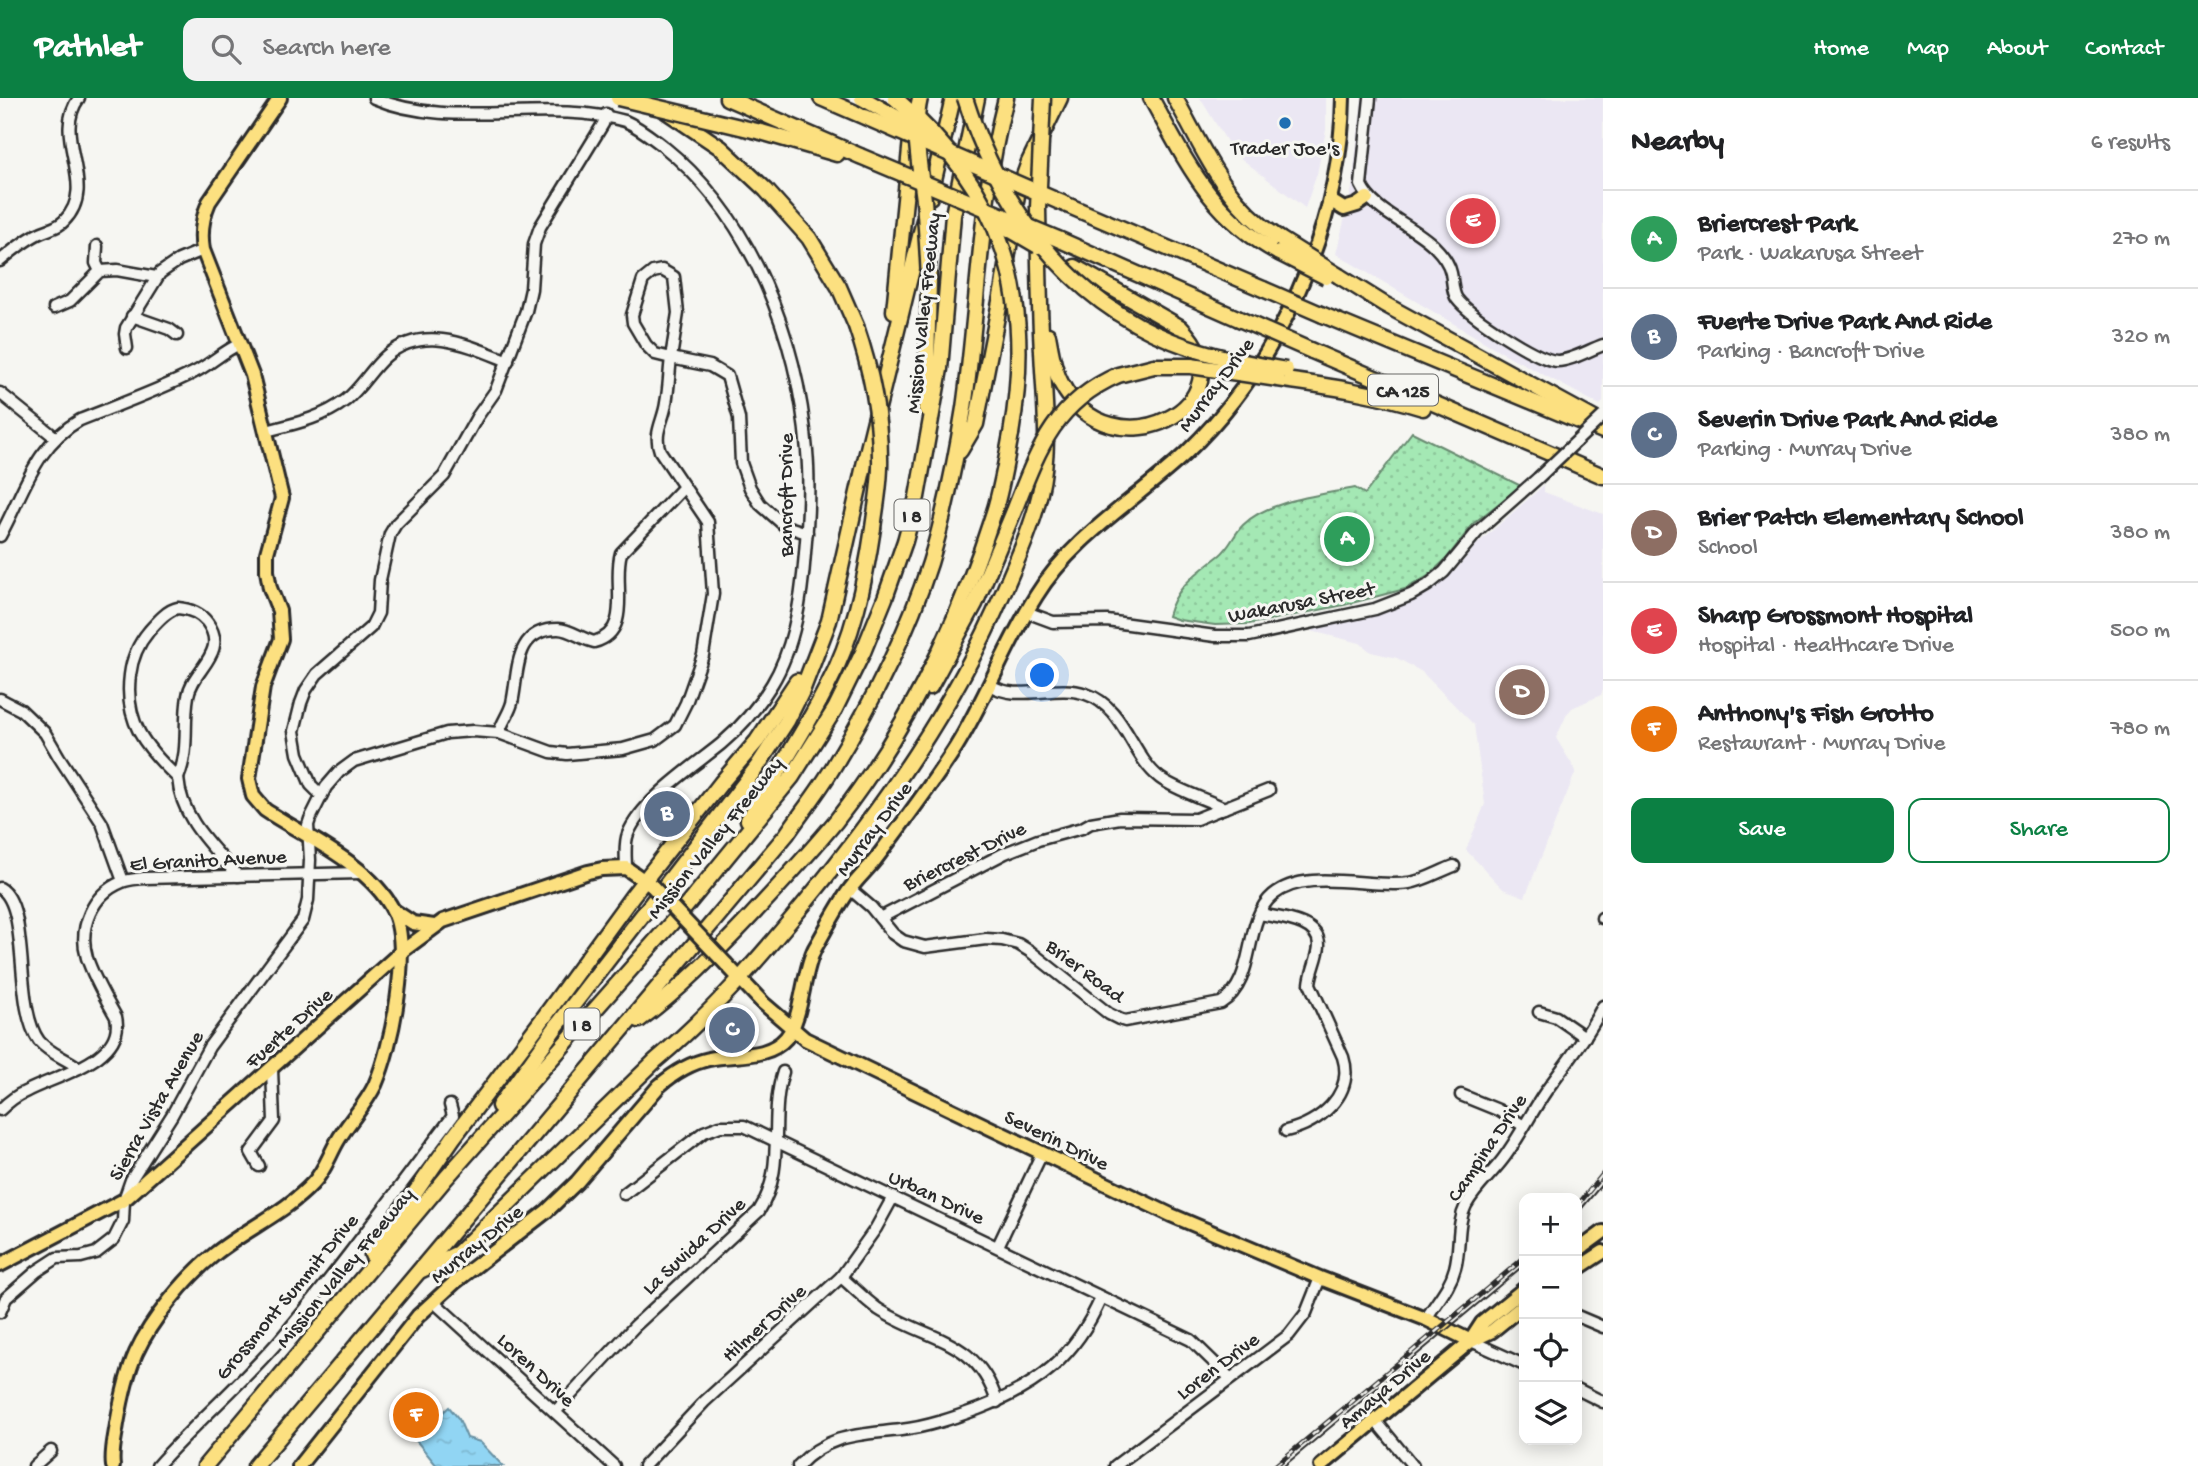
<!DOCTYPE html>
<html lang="en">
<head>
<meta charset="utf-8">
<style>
	body { margin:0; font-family:"Gochi Hand",sans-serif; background:#f2f2f2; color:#202124 }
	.controls { position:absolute; right:21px; bottom:21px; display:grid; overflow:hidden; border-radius:14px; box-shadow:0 4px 18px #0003 }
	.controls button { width:63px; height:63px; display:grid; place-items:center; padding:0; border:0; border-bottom:2px solid #e0e0e0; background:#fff; color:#202124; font:35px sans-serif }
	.you { position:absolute; left:1043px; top:578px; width:24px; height:24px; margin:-18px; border:5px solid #fff; border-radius:50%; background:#1a73e8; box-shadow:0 0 0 10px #1a73e833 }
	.badge { display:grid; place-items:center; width:46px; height:46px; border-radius:50%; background:#0b8043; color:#fff; font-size:23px; font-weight:700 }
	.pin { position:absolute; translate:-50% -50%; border:4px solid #fff; box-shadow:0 2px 7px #0006 }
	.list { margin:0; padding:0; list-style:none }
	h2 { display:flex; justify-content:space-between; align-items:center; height:91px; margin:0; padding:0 28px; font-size:30px }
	h2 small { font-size:23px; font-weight:400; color:#757577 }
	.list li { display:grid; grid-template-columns:46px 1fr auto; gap:21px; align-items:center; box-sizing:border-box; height:98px; padding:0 28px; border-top:2px solid #e0e0e0 }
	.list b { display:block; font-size:26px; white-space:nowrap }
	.list p { margin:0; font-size:23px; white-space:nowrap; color:#757577 }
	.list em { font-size:23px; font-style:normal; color:#757577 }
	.actions { display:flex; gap:14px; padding:21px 28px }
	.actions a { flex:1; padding:16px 0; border:2px solid #0b8043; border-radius:14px; text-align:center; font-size:24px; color:#0b8043 }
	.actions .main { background:#0b8043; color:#fff }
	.icon { flex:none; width:38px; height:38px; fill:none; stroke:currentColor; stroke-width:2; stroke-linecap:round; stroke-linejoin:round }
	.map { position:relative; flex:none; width:1603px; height:1368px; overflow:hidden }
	header { display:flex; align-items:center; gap:42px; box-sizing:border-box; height:98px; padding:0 35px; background:#0b8043; color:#fff }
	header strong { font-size:33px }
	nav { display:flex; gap:38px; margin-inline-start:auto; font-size:24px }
	.search { width:490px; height:63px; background:#f2f2f2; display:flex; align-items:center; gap:18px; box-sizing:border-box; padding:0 24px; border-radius:14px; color:#757577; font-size:26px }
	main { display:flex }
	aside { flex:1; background:#fff }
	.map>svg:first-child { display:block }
	.built { fill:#ebe7f3 }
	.park { fill:url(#park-dots); stroke:#688a70; stroke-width:2 }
	.water { fill:url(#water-ripples); stroke:#6891a3; stroke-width:2 }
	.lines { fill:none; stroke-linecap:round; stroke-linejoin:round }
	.minor-casing { stroke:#2b2b2b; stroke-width:15 }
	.major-casing { stroke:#2b2b2b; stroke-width:18 }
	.highway-casing { stroke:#2b2b2b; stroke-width:19 }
	.minor { stroke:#f6f6f2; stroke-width:10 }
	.major { stroke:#fce080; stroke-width:12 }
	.highway { stroke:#fce080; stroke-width:14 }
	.tram { stroke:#2b2b2b; stroke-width:2 }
	.rail-casing { stroke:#2b2b2b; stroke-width:5 }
	.rail { stroke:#f6f6f2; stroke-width:2.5; stroke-dasharray:8; stroke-linecap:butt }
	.minor-bridge-casing { stroke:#2b2b2b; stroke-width:15; stroke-linecap:butt }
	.major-bridge-casing { stroke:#2b2b2b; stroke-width:18; stroke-linecap:butt }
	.highway-bridge-casing { stroke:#2b2b2b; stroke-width:19; stroke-linecap:butt }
	.minor-bridge { stroke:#f6f6f2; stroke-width:10 }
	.major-bridge { stroke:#fce080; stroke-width:12 }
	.highway-bridge { stroke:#fce080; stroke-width:14 }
	.poi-dot { fill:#1f6fb2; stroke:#f6f6f2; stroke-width:2.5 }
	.labels { text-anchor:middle; stroke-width:6; stroke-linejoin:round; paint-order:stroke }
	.shield { fill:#f6f6f2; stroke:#686867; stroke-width:2 }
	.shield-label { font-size:19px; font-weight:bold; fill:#2b2b2b }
	.poi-label { font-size:21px; fill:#2b2b2b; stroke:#f6f6f2 }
	.street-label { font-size:21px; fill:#2b2b2b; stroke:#f6f6f2 }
</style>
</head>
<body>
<header>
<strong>Pathlet</strong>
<div class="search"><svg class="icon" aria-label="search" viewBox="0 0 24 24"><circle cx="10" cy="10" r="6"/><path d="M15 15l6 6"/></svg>Search here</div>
<nav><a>Home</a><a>Map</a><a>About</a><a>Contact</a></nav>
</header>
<main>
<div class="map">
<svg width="1603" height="1368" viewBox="0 0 1603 1368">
	<defs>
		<pattern id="park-dots" width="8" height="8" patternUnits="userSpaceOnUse" patternTransform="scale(1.75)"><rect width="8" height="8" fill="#a4e8b4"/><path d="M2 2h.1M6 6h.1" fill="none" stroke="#8dc79b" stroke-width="1.8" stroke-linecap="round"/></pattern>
		<pattern id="water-ripples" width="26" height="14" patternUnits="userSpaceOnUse" patternTransform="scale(1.75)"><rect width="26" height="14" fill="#91d5f3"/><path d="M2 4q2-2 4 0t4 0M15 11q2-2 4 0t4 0" fill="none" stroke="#7db7d0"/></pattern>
	</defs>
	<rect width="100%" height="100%" fill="#f6f6f2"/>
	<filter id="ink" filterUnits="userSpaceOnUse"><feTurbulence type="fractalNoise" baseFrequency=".0143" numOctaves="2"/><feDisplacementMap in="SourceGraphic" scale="14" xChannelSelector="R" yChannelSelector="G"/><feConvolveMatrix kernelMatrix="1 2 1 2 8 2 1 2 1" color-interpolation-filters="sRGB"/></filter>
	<g filter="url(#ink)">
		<g class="built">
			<path d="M1200 0H1326V32L1317 76 1305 110 1234 55Z"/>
			<path d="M1362 0H1603V304L1600 307 1503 255 1336 156 1352 90Z"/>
			<path d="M1544 387V394L1603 416V591L1601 597 1572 610 1567 616 1556 640 1576 673 1525 799 1503 791 1466 752 1485 706 1474 627 1422 574 1397 560 1371 554 1360 545 1311 533 1408 505 1427 496 1456 472 1477 446Z"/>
		</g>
		<path class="park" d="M1412 334 1521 388 1474 425 1446 461 1428 478 1405 491 1344 507 1249 526 1215 527 1179 522 1168 518C1176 488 1197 475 1220 457 1230 449 1234 436 1243 427 1268 402 1322 397 1355 390L1365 396Z"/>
		<path class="water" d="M449 1309 459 1321 467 1340 480 1344 503 1368H437L414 1340Z"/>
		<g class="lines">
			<g class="minor-casing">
				<g id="minor">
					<path d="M374 0C452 33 543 0 625 23 639 29 651 39 663 48 753 120 798 241 807 353 810 386 808 422 805 455 802 498 795 548 772 586 758 609 741 629 721 646 694 668 641 703 628 736 624 745 626 760 626 770"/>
					<path d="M1370 0 1361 87C1374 115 1412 126 1434 148 1442 156 1449 165 1451 175 1453 184 1452 194 1457 201 1470 218 1537 262 1557 263 1571 263 1589 252 1603 247"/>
					<path d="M97 148 96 165 100 173"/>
					<path d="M0 163C12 153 26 141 40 135 48 131 58 130 64 123 100 87 50 39 79 0"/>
					<path d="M54 210 70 203 100 173 117 172 156 179"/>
					<path d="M132 218 169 231 177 237"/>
					<path d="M127 250 125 236 126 230 160 175 179 162 203 152"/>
					<path d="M0 295 56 340"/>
					<path d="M266 333C294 326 323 320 346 302 362 289 371 271 386 258 424 226 468 247 508 263"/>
					<path d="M0 438C24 395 34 348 80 322 118 307 157 293 193 275 210 267 223 253 240 246"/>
					<path d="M178 510C189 511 200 515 207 524 230 555 192 571 188 598 183 627 190 651 178 680 145 649 124 624 130 577 132 560 138 546 149 533 157 524 167 512 178 510Z"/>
					<path d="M1026 514 1053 524 1107 523 1215 538H1249L1375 511 1411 497 1428 487 1444 474 1478 433 1538 380"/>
					<path d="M990 587C1018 605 1055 585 1086 596 1125 609 1131 658 1160 680 1176 692 1206 701 1224 710"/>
					<path d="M0 601 21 612 45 635 59 659 102 725 123 783"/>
					<path d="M499 635C502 624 509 616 512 605 519 575 513 531 558 531 570 531 581 541 594 544 634 533 612 485 621 455L683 390"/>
					<path d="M178 680C181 721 212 748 238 778"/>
					<path d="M321 697 311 687 298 656 294 633 301 605 306 592 317 576 371 529 378 515 380 482 390 436 396 426 444 378 477 319 496 292 526 213 531 191 534 146 540 129 603 26 606 16"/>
					<path d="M0 790C31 808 13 908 39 943 50 956 66 960 79 970"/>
					<path d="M850 791 871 809 893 836 903 843 925 849 986 841 1002 842 1018 846 1031 854 1109 916 1119 921 1125 923 1221 905C1258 882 1242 823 1273 797 1306 769 1369 791 1409 785 1424 783 1440 773 1454 768"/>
					<path d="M1260 816C1278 820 1320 822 1319 848 1318 861 1311 873 1310 886L1343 959C1355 997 1319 1025 1286 1033"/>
					<path d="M880 820 1005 755 1038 742 1082 730 1091 725 1120 720 1196 721 1269 692"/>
					<path d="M1602 820H1603"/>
					<path d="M1539 914 1556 919 1585 939"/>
					<path d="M1461 997 1498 1012 1524 1028"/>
					<path d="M0 1012C8 1004 17 997 27 993 55 978 126 962 116 919 106 901 94 881 87 860 78 830 92 796 122 784 129 781 137 781 144 780L361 775"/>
					<path d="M259 1068 251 1054 274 1023 272 971"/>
					<path d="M624 1096 704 1034 720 1028H744L1191 1242 1230 1280"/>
					<path d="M998 1148 1042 1055"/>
					<path d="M841 1179C853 1189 865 1202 878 1211 927 1243 977 1239 997 1304"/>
					<path d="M434 1204 614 1368"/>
					<path d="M0 1214 6 1200 37 1173 57 1160 81 1159 96 1155 114 1141 123 1123 124 1102 131 1082 172 1017 209 949 303 822 308 802 310 762 308 727 310 721 326 689 339 674 354 663 447 635 473 633 499 635 551 654 567 656 623 651 655 642 675 627 686 605 703 557 713 496 708 424 660 353C653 335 664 322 666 305 669 290 669 275 671 260L655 256 646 247 633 225 632 217 643 182 653 174 662 172 674 179 678 215 671 260 710 268 727 278 739 320 741 365 750 390 760 406 785 428 807 435"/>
					<path d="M1577 1218 1603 1229"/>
					<path d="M1426 1221C1436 1204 1450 1190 1455 1170 1461 1149 1456 1127 1466 1107 1476 1089 1491 1077 1503 1061 1519 1040 1531 1015 1546 993 1566 965 1587 939 1603 908"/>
					<path d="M1471 1243 1524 1267"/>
					<path d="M1577 1291 1603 1304"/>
					<path d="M555 1314 635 1228 759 1113C787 1069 768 1021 783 974"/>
					<path d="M1375 1322 1413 1368"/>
					<path d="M34 1368 51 1353"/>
					<path d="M157 1368C197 1323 244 1284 283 1238 343 1167 397 1092 453 1018L450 1007"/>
					<path d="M644 1368 704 1304 841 1179 876 1130 893 1099"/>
					<path d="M798 1368C829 1335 860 1337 901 1332 927 1329 953 1320 978 1311 1038 1288 1075 1259 1101 1200"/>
					<path d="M1115 1368 1289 1237 1306 1215 1320 1180"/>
				</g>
			</g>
			<g class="major-casing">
				<g id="major">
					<path d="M1331 103 1344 111 1357 107 1367 100"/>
					<path d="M393 812 413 825 434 828"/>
					<path d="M726 866 763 905 805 941 1171 1117 1320 1180 1426 1221 1471 1243"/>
					<path d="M1577 1153 1603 1134"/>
					<path d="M0 1167 124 1102 401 854 443 823 588 774 602 771 626 770 652 788"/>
					<path d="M1577 1171 1603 1154"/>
					<path d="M1471 1242 1482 1225 1524 1191"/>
					<path d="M113 1368C111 1354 115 1340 117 1326 121 1303 126 1277 136 1255 151 1222 186 1179 215 1156 246 1131 285 1115 313 1085 324 1074 329 1058 337 1044 348 1024 365 1008 375 987 392 949 412 849 393 812 369 766 306 739 265 712L253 698 249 681 263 589 281 541 279 513 270 490 267 473V455L282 400 252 277 203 152C200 134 202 120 209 104L280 0"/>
					<path d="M299 1368 418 1218 455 1184 547 1113 577 1084 659 988C674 975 690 965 709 961 734 955 767 962 786 940 803 920 802 875 815 850 826 831 837 809 850 791 858 780 867 772 875 762 903 725 931 688 956 649 986 600 1006 546 1036 498 1072 439 1136 402 1186 355 1279 266 1341 129 1343 0"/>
					<path d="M1321 1368 1471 1243 1492 1233 1524 1207"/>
				</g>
			</g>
			<g class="highway-casing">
				<g id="highway">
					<path d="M727 0 860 58"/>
					<path d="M821 0 865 19"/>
					<path d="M1151 0C1187 65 1211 119 1279 155"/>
					<path d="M1175 0C1206 56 1224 104 1280 141"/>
					<path d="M666 13 721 50 766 92 809 140 839 189 856 228"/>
					<path d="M761 34 837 56"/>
					<path d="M930 99 953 0"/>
					<path d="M1060 104 1263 191"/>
					<path d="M1058 141 1237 220"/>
					<path d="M1339 178 1384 206 1596 322"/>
					<path d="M894 213 912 31"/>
					<path d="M1323 217 1603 333"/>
					<path d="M1048 237C1051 253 1053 270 1061 285 1111 380 1255 305 1180 229L1075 169"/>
					<path d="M1312 253 1603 378"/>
					<path d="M1118 277 1154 268"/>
					<path d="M1278 281C1327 288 1375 295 1423 310"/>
					<path d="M926 311 929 183"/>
					<path d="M960 353 976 326 1003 188 1017 97 1029 64 1060 0"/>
					<path d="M930 589 975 506 1014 413"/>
					<path d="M748 722C775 678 804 635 827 589 853 540 865 484 873 430"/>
					<path d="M639 922C680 892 716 855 751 818 780 787 809 756 836 723 907 632 959 524 994 414 1002 389 1006 362 1011 336"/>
					<path d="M499 1008 556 929 757 669 787 623 802 593 829 523 865 363 924 122"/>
					<path d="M372 1157 453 1040 542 922 633 797 721 685 757 643 797 583"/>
					<path d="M422 1172 458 1155 655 963C711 916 758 862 804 806 883 710 954 609 1003 495 1017 462 1032 430 1040 395 1051 349 1044 300 1042 253 1039 205 1039 157 1038 110"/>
					<path d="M205 1368 446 1080 683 812 792 679 835 611 863 554 885 500 905 443 917 399 940 271 953 117 977 0"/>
					<path d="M255 1368 787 736C802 714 819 693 832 671 871 607 907 537 930 465 945 416 956 360 964 310 979 205 979 104 1006 0"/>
				</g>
			</g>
			<use href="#minor" class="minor"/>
			<use href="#major" class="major"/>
			<use href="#highway" class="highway"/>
			<g class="tram">
				<path d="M1577 1116 1603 1085"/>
				<path d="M1284 1368 1524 1167"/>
			</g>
			<g class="rail-casing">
				<g id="rail">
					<path d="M1577 1108 1603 1076"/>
					<path d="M1275 1368 1524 1160"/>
				</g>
			</g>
			<use href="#rail" class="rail"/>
			<g class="minor-bridge-casing">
				<path id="minor-bridge" d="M1538 380 1603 318"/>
			</g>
			<g class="major-bridge-casing">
				<path id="major-bridge" d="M653 789 726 866"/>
			</g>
			<g class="highway-bridge-casing">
				<g id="highway-bridge">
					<path d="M618 0 761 34"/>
					<path d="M862 0 921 33"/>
					<path d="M895 0C1004 93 1035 197 1011 336"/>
					<path d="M920 0C912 34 920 68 924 102 926 129 928 156 929 183"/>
					<path d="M965 0C998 105 1066 201 1172 243 1209 258 1247 265 1286 272"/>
					<path d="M865 19 1060 104"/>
					<path d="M860 58 1058 141"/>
					<path d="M1038 110 1043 0"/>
					<path d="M992 121 1038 148"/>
					<path d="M1280 141 1339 178"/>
					<path d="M1279 155 1326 179"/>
					<path d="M1263 191 1323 217"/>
					<path d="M1237 220 1312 253"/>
					<path d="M856 228C871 272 880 314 880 360 881 383 876 407 873 430"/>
					<path d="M1154 268H1191L1278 281"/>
					<path d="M1014 413C1038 352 1054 305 1118 277"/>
				</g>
			</g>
			<use href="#minor-bridge" class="minor-bridge"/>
			<use href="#major-bridge" class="major-bridge"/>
			<use href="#highway-bridge" class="highway-bridge"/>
		</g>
	</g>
	<circle class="poi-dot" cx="1285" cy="25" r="7"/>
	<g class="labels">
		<g class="shield">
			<rect x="1368" y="276.5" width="70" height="31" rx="5"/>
			<rect x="894.5" y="401.5" width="35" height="31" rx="5"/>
			<rect x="564.5" y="910.5" width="35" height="31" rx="5"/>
		</g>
		<g class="shield-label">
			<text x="1403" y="299">CA 125</text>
			<text x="912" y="424">I 8</text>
			<text x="582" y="933">I 8</text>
		</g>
		<g class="poi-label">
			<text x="1285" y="56">Trader Joe's</text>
		</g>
		<g class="street-label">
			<text transform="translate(922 215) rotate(-84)" y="7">Mission Valley Freeway</text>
			<text transform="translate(1215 286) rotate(-53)" y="7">Murray Drive</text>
			<text transform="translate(785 397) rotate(-90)" y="7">Bancroft Drive</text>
			<text transform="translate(1301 503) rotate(-11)" y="7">Wakarusa Street</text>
			<text transform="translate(873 730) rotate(-53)" y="7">Murray Drive</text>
			<text transform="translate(714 739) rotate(-51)" y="7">Mission Valley Freeway</text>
			<text transform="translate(964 757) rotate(-26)" y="7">Briercrest Drive</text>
			<text transform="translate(208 761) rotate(-3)" y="7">El Granito Avenue</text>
			<text transform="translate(1086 872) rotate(37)" y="7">Brier Road</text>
			<text transform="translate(288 929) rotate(-42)" y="7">Fuerte Drive</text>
			<text transform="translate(155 1007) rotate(-60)" y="7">Sierra Vista Avenue</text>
			<text transform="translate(1057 1041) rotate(26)" y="7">Severin Drive</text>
			<text transform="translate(1486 1049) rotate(-56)" y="7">Campina Drive</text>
			<text transform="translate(937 1098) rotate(25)" y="7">Urban Drive</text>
			<text transform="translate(476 1145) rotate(-39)" y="7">Murray Drive</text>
			<text transform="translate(693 1147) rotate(-43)" y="7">La Suvida Drive</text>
			<text transform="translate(344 1169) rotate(-50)" y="7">Mission Valley Freeway</text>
			<text transform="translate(286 1198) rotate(-50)" y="7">Grossmont Summit Drive</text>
			<text transform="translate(763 1224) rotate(-42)" y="7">Hilmer Drive</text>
			<text transform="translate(1217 1267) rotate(-37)" y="7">Loren Drive</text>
			<text transform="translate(537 1271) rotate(43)" y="7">Loren Drive</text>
			<text transform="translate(1384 1290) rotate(-40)" y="7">Amaya Drive</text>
		</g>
	</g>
</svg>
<div class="controls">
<button>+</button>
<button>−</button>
<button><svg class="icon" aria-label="locate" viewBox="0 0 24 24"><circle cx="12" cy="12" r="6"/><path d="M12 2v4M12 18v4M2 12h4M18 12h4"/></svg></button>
<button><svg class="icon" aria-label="layers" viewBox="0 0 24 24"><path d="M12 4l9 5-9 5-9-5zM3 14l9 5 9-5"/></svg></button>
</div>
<div class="you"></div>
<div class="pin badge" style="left:1347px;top:441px;background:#2e9e5b">A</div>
<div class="pin badge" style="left:667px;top:716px;background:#5c6f8a">B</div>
<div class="pin badge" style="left:732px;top:932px;background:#5c6f8a">C</div>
<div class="pin badge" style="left:1522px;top:594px;background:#8d6e63">D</div>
<div class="pin badge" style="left:1473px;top:123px;background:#e0444e">E</div>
<div class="pin badge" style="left:416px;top:1317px;background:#e8710a">F</div>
</div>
<aside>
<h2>Nearby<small>6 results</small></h2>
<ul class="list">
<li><span class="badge" style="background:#2e9e5b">A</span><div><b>Briercrest Park</b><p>Park · Wakarusa Street</p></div><em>270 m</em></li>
<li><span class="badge" style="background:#5c6f8a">B</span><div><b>Fuerte Drive Park And Ride</b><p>Parking · Bancroft Drive</p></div><em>320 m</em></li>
<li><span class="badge" style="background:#5c6f8a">C</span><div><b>Severin Drive Park And Ride</b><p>Parking · Murray Drive</p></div><em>380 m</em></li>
<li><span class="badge" style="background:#8d6e63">D</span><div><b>Brier Patch Elementary School</b><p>School</p></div><em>380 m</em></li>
<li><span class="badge" style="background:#e0444e">E</span><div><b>Sharp Grossmont Hospital</b><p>Hospital · Healthcare Drive</p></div><em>500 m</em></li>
<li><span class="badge" style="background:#e8710a">F</span><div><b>Anthony's Fish Grotto</b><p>Restaurant · Murray Drive</p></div><em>780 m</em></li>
</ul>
<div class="actions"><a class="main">Save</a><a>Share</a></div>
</aside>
</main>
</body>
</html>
